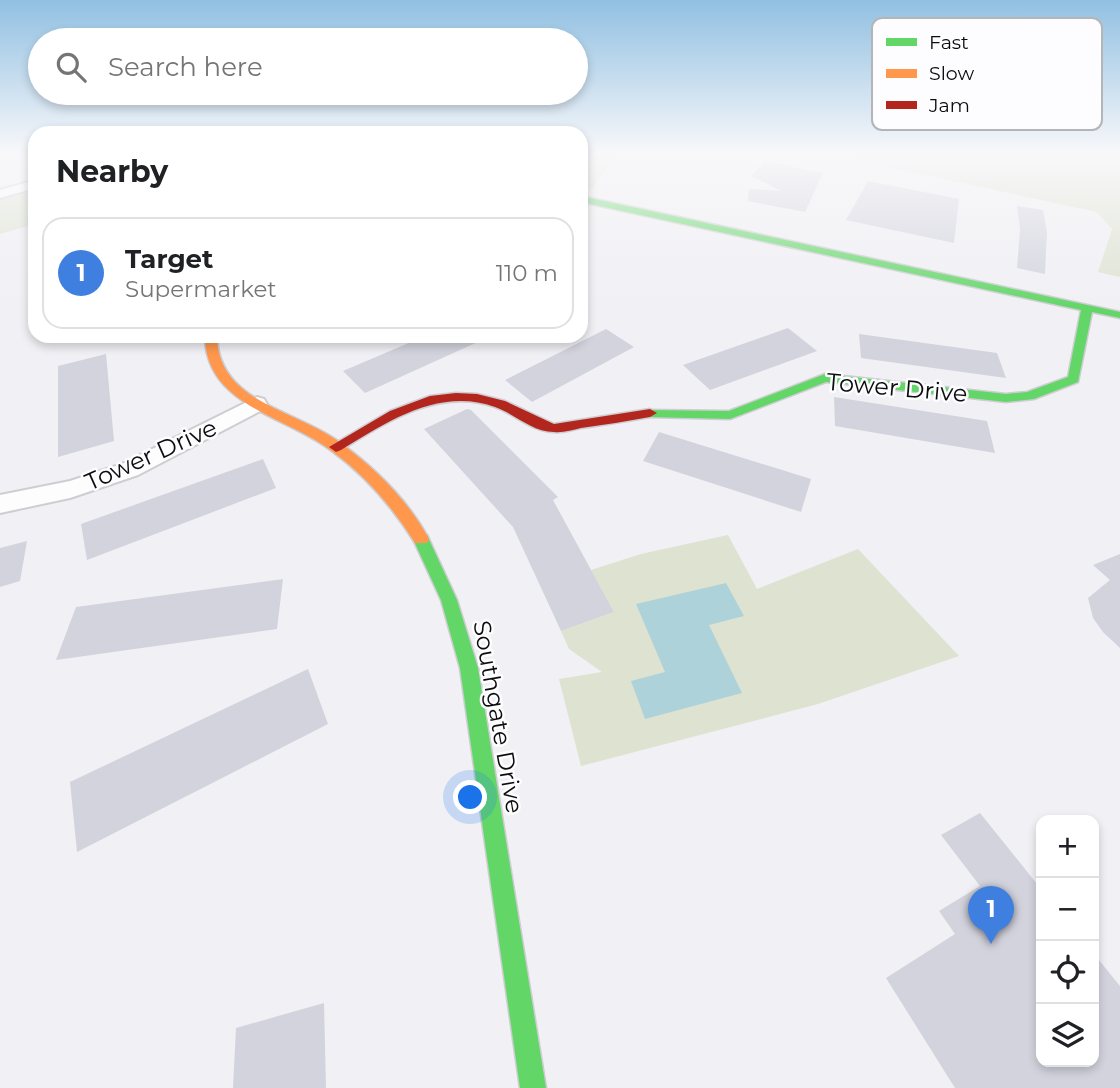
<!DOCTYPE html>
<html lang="en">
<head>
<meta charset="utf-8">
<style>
	body { margin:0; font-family:Montserrat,sans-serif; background:#f6f6f6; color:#202124 }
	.controls { position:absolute; right:21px; bottom:21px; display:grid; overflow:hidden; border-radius:14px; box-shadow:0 4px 10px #0003 }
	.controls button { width:63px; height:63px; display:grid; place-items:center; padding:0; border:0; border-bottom:2px solid #e0e0e0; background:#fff; color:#202124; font:35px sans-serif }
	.you { position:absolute; left:471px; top:798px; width:24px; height:24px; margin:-18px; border:5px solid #fff; border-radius:50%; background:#1a73e8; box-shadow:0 0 0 10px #1a73e833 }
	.badge { display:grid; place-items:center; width:46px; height:46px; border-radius:50%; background:#ea580c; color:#fff; font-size:23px; font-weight:700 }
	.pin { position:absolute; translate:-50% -58px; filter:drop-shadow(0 2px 4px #0008) }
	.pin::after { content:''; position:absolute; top:37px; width:24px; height:21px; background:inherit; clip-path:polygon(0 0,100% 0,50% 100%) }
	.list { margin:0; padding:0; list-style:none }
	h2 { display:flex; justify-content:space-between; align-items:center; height:91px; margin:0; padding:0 28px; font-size:30px }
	h2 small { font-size:23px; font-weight:400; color:#757577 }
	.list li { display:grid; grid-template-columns:46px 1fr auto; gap:21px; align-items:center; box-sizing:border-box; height:112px; margin:0 14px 14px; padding:0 14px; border:2px solid #e0e0e0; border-radius:21px }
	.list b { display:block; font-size:26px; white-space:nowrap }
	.list p { margin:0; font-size:23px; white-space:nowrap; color:#757577 }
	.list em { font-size:23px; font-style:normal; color:#757577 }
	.icon { flex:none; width:38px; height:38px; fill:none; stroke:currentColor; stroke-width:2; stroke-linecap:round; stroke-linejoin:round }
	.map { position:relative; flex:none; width:1120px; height:1088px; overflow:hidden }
	.search { position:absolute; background:#fff; box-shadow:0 4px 10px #0003; left:28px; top:28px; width:560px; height:77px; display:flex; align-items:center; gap:18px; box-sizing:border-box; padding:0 24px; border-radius:38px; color:#757577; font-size:26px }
	.panel { position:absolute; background:#fff; box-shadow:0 4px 10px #0003; left:28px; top:126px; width:560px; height:217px; border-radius:21px }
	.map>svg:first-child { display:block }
	.green { fill:#dee2d1 }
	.water { fill:#aed2d9 }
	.building { fill:#d2d3dd }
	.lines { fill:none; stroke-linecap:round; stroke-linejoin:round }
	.street-casing { stroke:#ceced2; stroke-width:4 }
	.fast-casing { stroke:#ceced2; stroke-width:3 }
	.slow-casing { stroke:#ceced2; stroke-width:3 }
	.jam-casing { stroke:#ceced2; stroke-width:3 }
	.street { fill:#fdfdfe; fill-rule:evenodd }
	.fast { fill:#63d668; fill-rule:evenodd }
	.slow { fill:#ff974d; fill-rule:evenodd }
	.jam { fill:#b3261e; fill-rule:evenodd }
	.labels { text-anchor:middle; stroke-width:5; stroke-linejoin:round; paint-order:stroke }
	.street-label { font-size:24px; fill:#0b0c0e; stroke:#fdfdff }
	.key { fill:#fdfdff; stroke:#b4b5b7; stroke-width:2 }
	.key-label { font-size:19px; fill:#0b0c0e }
</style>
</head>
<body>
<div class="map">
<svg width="1120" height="1088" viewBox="0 0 1120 1088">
	<rect width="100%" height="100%" fill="#f0f0f5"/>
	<g class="green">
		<path d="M581 154H616L592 189 581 187Z"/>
		<path d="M1120 154V277L1098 272 1112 229 1097 212 863 162 850 154Z"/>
		<path d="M35 188V224L0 234V197Z"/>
		<path d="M728 535 757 589 858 549 959 656 818 704 581 766 559 679 602 672 569 649 561 631 614 612 591 570 641 554Z"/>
	</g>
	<path class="water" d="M726 583 744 616 709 625 742 693 645 719 631 681 665 672 636 604Z"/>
	<g class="building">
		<path d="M764 161 823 173 805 212 748 201 749 189 782 191 751 176Z"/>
		<path d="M868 181 959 199 954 243 846 220Z"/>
		<path d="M1017 206 1043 210 1047 232 1045 274 1017 268 1020 229Z"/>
		<path d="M788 328 817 351 710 390 683 365Z"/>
		<path d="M606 329 634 347 532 402 505 380Z"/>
		<path d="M859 334 997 353 1006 378 861 358Z"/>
		<path d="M425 336H491L365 393 343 371Z"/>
		<path d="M106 354 114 441 58 457V366Z"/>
		<path d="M834 397 987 421 995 453 835 426Z"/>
		<path d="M467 409 471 410 558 497 553 500 614 612 561 631 513 527 424 429Z"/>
		<path d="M659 432 811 479 801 512 643 461Z"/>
		<path d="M263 459 276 488 87 560 81 524Z"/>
		<path d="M27 541 20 581 0 587V548Z"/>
		<path d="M1120 554V648L1103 632 1093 618 1088 598 1110 580 1093 565Z"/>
		<path d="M283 579 277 629 56 660 76 607Z"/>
		<path d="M308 669 328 724 77 852 70 782Z"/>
		<path d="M980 813 1041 889V1062H1094V954L1120 986V1088H955L886 978 955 934 939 911 980 886 941 835Z"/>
		<path d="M324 1003 326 1088H233L236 1028Z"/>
	</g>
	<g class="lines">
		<g class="street-casing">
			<g id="street">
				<path d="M35 180V188L0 198V190Z"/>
				<path d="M257 397 264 399 267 404 264 409 138 475 70 498 0 513V495L70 481 122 464Z"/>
			</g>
		</g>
		<g class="fast-casing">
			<g id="fast">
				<path d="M581 196 1120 312V318L1092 312 1078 382 1034 399 1006 402 826 382 730 419 650 417 645 416V410L729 411 825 374 1006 394 1027 392 1068 377 1081 310 581 202Z"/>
				<path d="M421 533 427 535 457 600 478 668 546 1088H520L460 668 441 600 413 539 415 535Z"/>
			</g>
		</g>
		<g class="slow-casing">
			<path id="slow" d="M205 336H217C218 402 293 409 338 441 374 467 408 500 429 539L427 543H415C393 508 367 477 333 452 287 416 205 406 205 336Z"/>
		</g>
		<g class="jam-casing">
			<path id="jam" d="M456 393 477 394 505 401 554 424 650 409 657 413 650 417C627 421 604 425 581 428 572 430 563 433 554 432 532 432 515 414 495 407 439 387 387 422 341 450L336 452 329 447 390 411 430 396Z"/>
		</g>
		<use href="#street" class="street"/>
		<use href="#fast" class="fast"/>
		<use href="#slow" class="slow"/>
		<use href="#jam" class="jam"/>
	</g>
	<linearGradient id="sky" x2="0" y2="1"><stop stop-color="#91c0e2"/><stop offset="0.5" stop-color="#f8f8fa"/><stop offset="1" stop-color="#f8f8fa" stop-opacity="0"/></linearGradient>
	<rect width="1120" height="307" fill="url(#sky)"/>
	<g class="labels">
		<g class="street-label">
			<text transform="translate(897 388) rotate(5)" y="8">Tower Drive</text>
			<text transform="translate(151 455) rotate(-24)" y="8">Tower Drive</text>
			<text transform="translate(498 717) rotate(80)" y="8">Southgate Drive</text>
		</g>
	</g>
	<rect x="872" y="18" width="230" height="112" rx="10" class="key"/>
	<rect x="886" y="38" width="31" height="8" fill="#63d668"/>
	<rect x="886" y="69" width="31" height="9" fill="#ff974d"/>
	<rect x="886" y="101" width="31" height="8" fill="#b3261e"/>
	<g class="key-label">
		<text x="929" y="49">Fast</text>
		<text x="929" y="80">Slow</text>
		<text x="929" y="112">Jam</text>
	</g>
</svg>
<div class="controls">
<button>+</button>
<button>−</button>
<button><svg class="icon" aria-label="locate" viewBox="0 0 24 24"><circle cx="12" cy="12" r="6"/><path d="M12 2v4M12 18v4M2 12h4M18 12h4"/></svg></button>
<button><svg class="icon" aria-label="layers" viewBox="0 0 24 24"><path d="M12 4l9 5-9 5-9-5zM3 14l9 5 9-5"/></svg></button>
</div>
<div class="you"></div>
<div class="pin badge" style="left:991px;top:944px;background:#3f7fe0">1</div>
<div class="search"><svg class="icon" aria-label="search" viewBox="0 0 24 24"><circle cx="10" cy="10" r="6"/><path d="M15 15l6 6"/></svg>Search here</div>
<section class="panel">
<h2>Nearby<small></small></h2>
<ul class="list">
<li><span class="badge" style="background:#3f7fe0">1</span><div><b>Target</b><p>Supermarket</p></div><em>110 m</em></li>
</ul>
</section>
</div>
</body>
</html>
